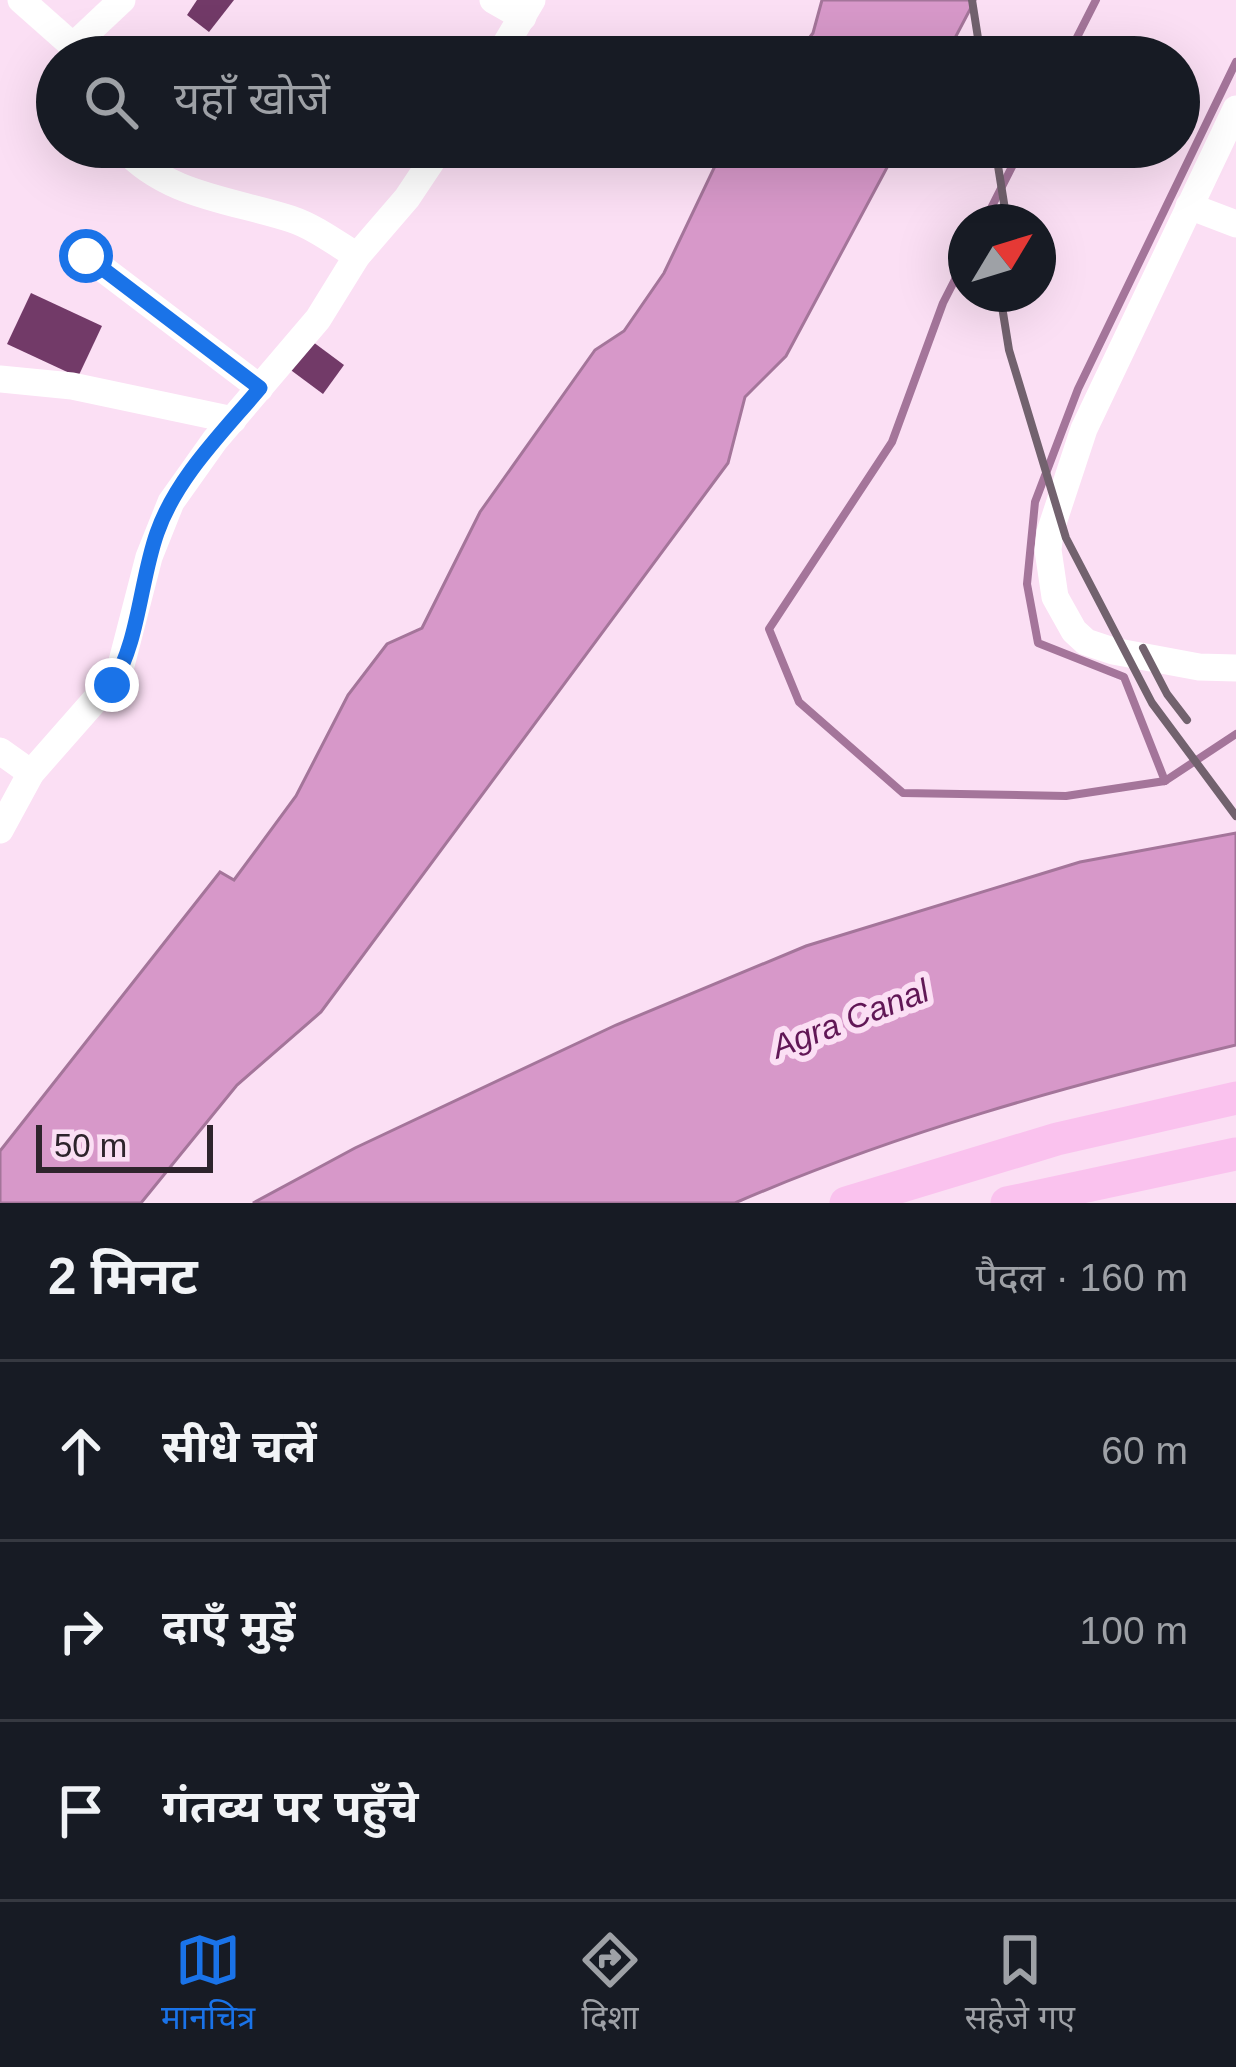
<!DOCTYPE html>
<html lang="hi">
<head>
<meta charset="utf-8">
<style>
	body { margin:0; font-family:Helvetica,"Noto Sans Devanagari",sans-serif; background:#20242c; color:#f1f3f6 }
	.compass { position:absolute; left:948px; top:204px; width:108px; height:108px; border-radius:50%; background:#171b24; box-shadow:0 12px 48px #0002; rotate:52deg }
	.scale { position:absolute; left:36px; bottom:30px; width:177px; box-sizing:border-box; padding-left:12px; border:6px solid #2e242c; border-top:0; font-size:33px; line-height:42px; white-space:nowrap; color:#2e242c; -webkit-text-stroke:9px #fbdff4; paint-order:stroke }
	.stop { position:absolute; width:36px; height:36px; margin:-27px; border:9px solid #1a73e8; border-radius:50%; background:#fff }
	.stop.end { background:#1a73e8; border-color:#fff; box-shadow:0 3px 12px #0008 }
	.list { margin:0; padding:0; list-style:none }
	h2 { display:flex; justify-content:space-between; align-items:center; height:156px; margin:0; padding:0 48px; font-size:51px }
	h2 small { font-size:39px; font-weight:400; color:#9ea1a6 }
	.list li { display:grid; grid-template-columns:78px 1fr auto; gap:36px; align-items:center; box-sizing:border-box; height:180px; padding:0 48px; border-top:3px solid #363941 }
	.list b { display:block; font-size:45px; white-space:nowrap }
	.list em { font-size:39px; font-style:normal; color:#9ea1a6 }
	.icon { flex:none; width:66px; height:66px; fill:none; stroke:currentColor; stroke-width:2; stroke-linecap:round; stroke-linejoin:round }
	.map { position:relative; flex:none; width:1236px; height:1203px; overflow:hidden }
	.search { position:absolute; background:#171b24; box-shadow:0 12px 48px #0002; left:36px; right:36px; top:36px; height:132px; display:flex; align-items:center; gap:30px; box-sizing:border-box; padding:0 42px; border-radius:66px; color:#9ea1a6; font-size:45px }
	.sheet { height:696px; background:#171b24 }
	nav { display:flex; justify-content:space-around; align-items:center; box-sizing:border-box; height:168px; border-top:3px solid #363941; background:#171b24; font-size:33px; color:#9ea1a6 }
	nav a { display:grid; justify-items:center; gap:6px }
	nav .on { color:#1a73e8 }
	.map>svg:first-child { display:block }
	.water { fill:#d798c9; stroke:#a4759a; stroke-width:3 }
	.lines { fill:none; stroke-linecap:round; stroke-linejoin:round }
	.stream { stroke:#a4759a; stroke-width:8 }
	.building { fill:#723a68 }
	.minor { stroke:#fff; stroke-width:27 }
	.major { stroke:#fac2ee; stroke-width:33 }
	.rail { stroke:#72626e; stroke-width:8 }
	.route { stroke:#1a73e8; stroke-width:15 }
	.labels { text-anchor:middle; stroke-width:12; stroke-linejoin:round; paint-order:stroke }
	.water-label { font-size:33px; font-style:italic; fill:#611756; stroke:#fbdff4 }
</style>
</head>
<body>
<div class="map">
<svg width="1236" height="1203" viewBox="0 0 1236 1203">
	<rect width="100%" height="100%" fill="#fbdff4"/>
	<g class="water">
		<path d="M822 0H975L945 57H795L813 33Z"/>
		<path d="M724 147H898L786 356 745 397 728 463 321 1012 237 1085 141 1203H0V1151L220 872 234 880 296 796 348 695 387 644 422 628 480 512 595 350 624 331 664 273Z"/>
		<path d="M1236 833V1045C1066 1086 896 1133 735 1203H253L355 1148 616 1025 806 946 1080 862Z"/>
	</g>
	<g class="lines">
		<g class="stream">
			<path d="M1067 57 1096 0"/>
			<path d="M984 222 1022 147"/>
			<path d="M966 258 943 303 892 442 769 629 799 702 903 793 1066 796 1165 781 1236 734"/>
			<path d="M1165 781 1124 677 1038 643 1027 584 1035 502 1078 389 1236 62"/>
		</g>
	</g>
	<g class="building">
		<path d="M197 0H234L209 32 187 15Z"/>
		<path d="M31 293 102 326 78 377 7 344Z"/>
		<path d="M309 339 344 365 323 394 288 368Z"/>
	</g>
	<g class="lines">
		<g class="minor">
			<path d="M21 0 73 46"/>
			<path d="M493 0 523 17"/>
			<path d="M76 57 73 46 122 0"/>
			<path d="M498 57 532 0"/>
			<path d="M1236 109 1084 429 1050 532 1048 550 1055 597 1074 631 1086 642 1113 651 1199 667 1236 668"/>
			<path d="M123 147C166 196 233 200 291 219 315 227 336 243 357 256"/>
			<path d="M1189 206 1236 224"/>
			<path d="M86 256 260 388"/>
			<path d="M0 379 72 386 233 420"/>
			<path d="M0 751 31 773"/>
			<path d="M0 830 31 773 119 673 149 557 171 502 215 440 318 319 357 256 407 198 441 147"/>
		</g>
		<g class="major">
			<path d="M846 1203 1057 1139 1236 1098"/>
			<path d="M1007 1203 1236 1154"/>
		</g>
		<g class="rail">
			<path d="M972 0 981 57"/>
			<path d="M995 147 1007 222"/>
			<path d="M1000 294 1009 350 1066 538 1152 703 1236 816"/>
			<path d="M1143 648 1167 694 1187 720"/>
		</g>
	</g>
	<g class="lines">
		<path class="route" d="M86 256 260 388C223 432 176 478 157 533 140 581 139 642 112 685"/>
	</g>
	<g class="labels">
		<g class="water-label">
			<text transform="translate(850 1018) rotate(-21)" y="12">Agra Canal</text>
		</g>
	</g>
</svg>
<svg class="compass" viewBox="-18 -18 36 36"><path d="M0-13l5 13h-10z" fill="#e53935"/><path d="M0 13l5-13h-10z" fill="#9ea1a6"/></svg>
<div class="scale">50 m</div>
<div class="stop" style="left:86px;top:256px"></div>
<div class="stop end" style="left:112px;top:685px"></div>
<div class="search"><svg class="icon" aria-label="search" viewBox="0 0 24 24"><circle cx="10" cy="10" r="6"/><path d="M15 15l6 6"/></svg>यहाँ खोजें</div>
</div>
<section class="sheet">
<h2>2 मिनट<small>पैदल · 160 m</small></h2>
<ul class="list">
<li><svg class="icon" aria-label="ahead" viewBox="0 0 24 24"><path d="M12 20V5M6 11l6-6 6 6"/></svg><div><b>सीधे चलें</b></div><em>60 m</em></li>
<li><svg class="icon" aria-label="right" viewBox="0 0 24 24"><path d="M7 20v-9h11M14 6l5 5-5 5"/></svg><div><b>दाएँ मुड़ें</b></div><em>100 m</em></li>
<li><svg class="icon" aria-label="arrive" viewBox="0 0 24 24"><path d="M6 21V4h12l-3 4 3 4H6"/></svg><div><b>गंतव्य पर पहुँचे</b></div></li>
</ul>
</section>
<nav>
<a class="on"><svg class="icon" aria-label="map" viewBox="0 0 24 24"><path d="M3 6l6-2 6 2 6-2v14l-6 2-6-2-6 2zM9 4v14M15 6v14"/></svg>मानचित्र</a>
<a><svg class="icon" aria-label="directions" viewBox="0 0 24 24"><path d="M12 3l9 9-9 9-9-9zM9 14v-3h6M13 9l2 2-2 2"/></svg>दिशा</a>
<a><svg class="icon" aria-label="saved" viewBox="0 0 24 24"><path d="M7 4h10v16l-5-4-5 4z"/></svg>सहेजे गए</a>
</nav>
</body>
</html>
